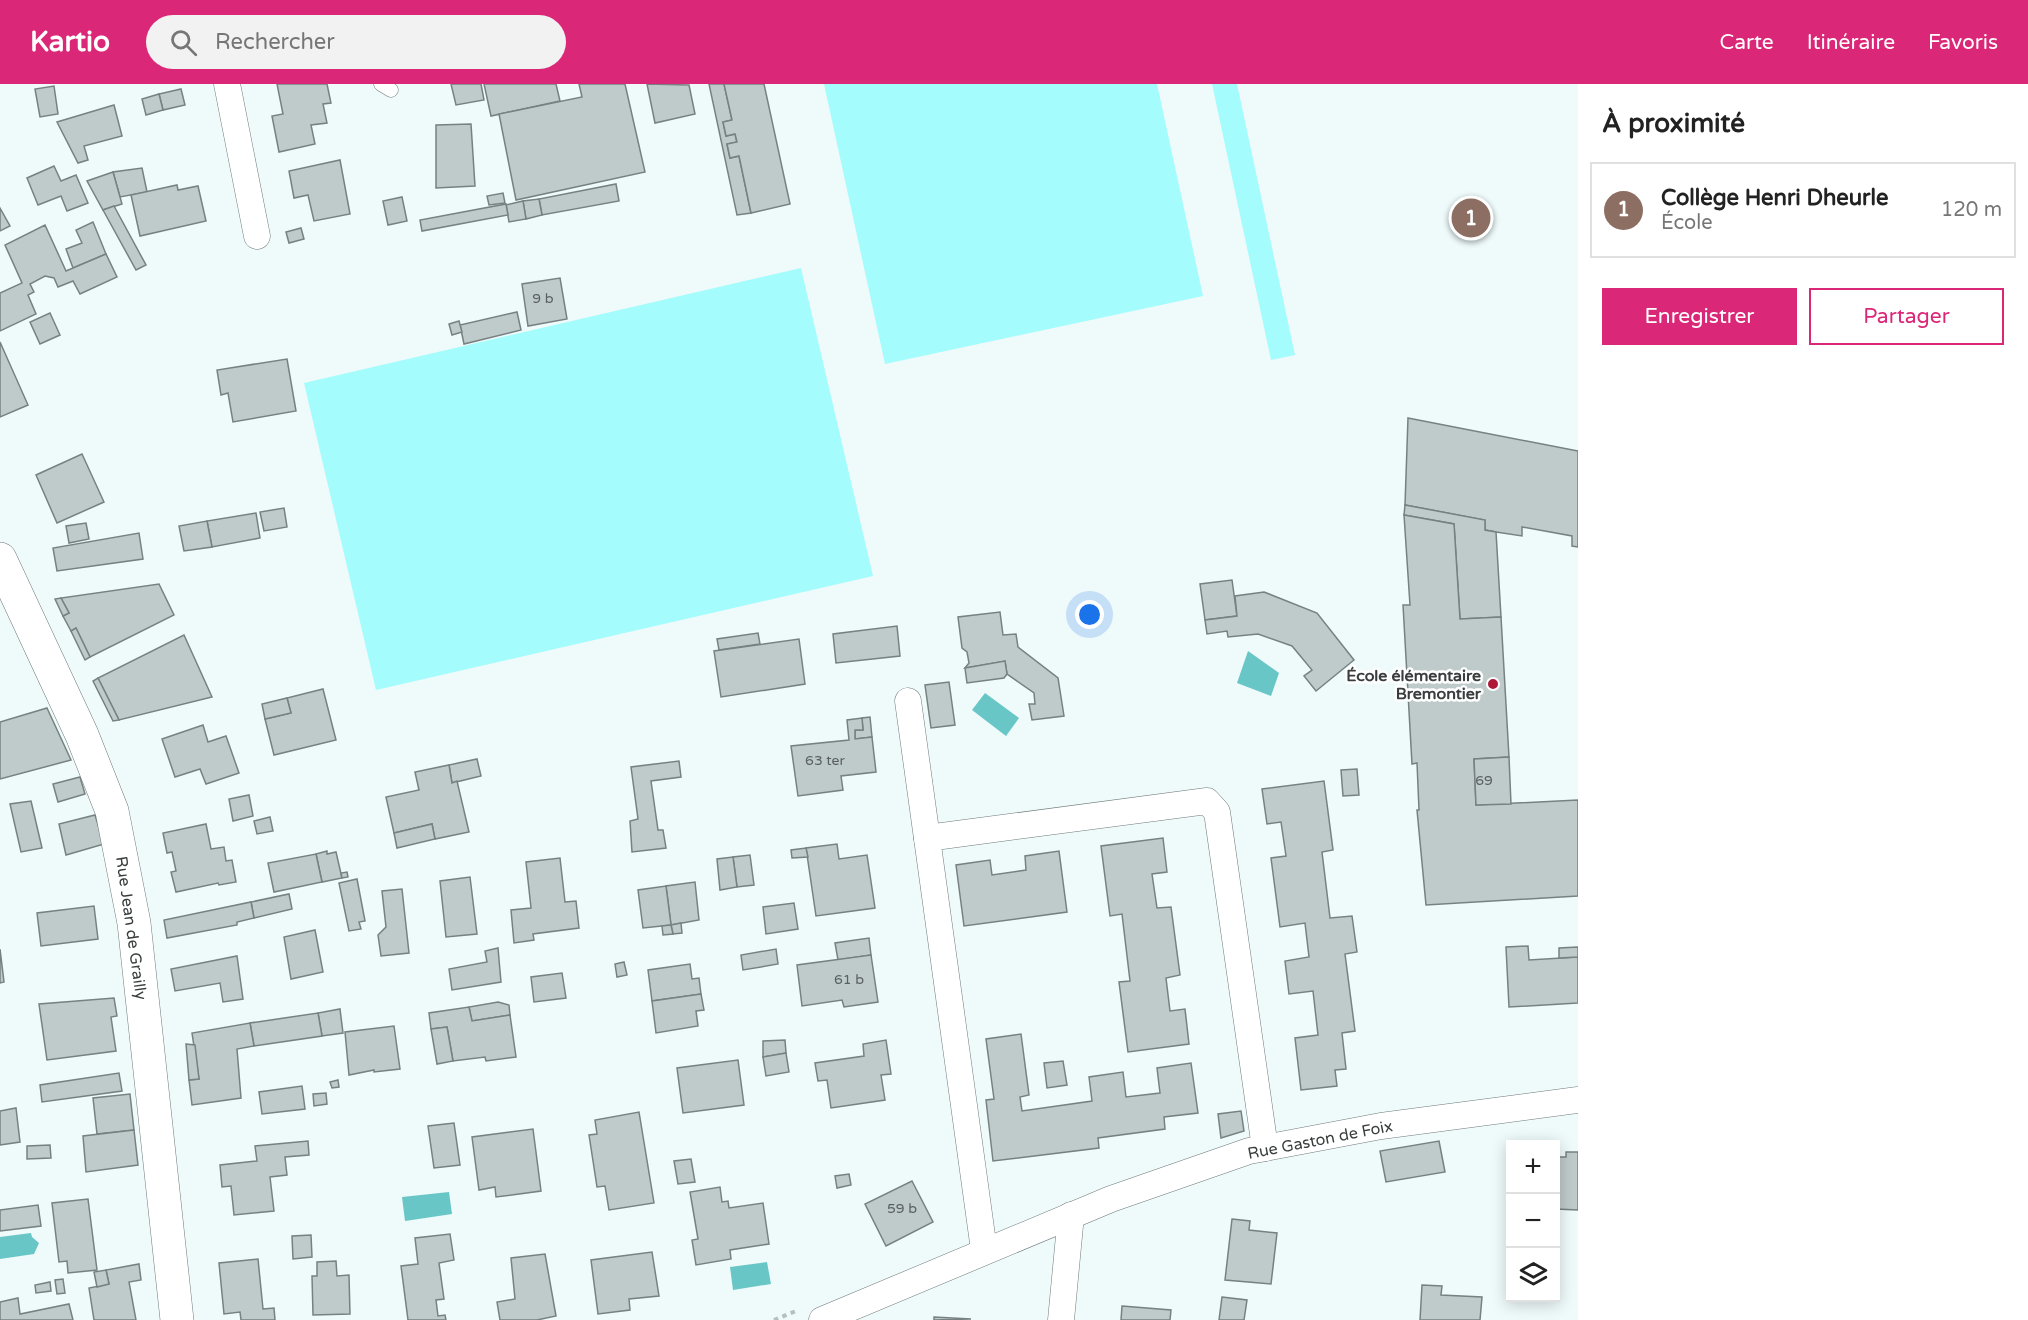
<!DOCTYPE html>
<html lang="fr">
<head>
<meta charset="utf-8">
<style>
	body { margin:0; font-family:"Varela Round",sans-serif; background:#f2f2f2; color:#222 }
	.controls { position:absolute; right:18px; bottom:18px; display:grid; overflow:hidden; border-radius:0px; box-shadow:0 3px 15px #0003 }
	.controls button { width:54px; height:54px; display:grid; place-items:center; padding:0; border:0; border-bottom:2px solid #e0e0e0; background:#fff; color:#222; font:30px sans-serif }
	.you { position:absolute; left:1090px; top:531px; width:21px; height:21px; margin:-15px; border:4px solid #fff; border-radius:50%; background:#1a73e8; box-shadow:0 0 0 9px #1a73e833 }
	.badge { display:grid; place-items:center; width:39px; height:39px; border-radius:50%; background:#db2777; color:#fff; font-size:20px; font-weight:700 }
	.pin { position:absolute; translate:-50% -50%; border:3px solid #fff; box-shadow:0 2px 6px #0006 }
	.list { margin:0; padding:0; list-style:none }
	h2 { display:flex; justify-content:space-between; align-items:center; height:78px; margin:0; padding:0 24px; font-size:26px }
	h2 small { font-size:20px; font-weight:400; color:#767676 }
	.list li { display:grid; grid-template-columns:39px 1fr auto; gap:18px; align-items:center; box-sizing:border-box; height:96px; margin:0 12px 12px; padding:0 12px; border:2px solid #e0e0e0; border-radius:0px }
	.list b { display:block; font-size:22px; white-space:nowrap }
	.list p { margin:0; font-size:20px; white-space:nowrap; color:#767676 }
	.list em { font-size:20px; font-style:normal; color:#767676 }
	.actions { display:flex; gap:12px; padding:18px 24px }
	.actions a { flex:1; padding:14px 0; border:2px solid #db2777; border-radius:0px; text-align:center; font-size:21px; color:#db2777 }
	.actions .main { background:#db2777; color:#fff }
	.icon { flex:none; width:33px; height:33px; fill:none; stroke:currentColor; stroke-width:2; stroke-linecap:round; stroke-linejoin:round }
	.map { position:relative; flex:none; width:1578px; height:1236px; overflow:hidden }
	header { display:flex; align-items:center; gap:36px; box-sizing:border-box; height:84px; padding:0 30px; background:#db2777; color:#fff }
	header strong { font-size:28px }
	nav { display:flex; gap:33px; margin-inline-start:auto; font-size:21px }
	.search { width:420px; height:54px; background:#f2f2f2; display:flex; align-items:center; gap:15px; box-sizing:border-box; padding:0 21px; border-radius:33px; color:#767676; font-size:22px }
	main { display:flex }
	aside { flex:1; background:#fff }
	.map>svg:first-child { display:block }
	.green { fill:#a5fcfd }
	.water { fill:#69c6c7 }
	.building { fill:#bfcaca; stroke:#778181; stroke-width:1.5 }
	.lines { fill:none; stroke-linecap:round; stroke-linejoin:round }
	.lane-casing { stroke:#707a7a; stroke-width:15 }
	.street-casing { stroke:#707a7a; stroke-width:27 }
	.secondary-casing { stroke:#707a7a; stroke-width:34 }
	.path { stroke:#b6bebe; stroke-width:4; stroke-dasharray:4.5 4.5; stroke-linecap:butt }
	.lane { stroke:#fff; stroke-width:14 }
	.street { stroke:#fff; stroke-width:26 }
	.secondary { stroke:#fff; stroke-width:33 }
	.poi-dot { fill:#ae193a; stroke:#fff; stroke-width:2 }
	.labels { text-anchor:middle; stroke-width:5; stroke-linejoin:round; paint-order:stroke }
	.number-label { font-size:14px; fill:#5a6060 }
	.poi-label { font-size:16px; font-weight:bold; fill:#393d3d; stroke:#fff; text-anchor:end }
	.street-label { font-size:16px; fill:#393d3d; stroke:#fff }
</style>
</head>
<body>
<header>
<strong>Kartio</strong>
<div class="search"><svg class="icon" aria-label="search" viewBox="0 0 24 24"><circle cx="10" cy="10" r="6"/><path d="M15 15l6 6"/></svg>Rechercher</div>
<nav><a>Carte</a><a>Itinéraire</a><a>Favoris</a></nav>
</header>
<main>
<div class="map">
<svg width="1578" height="1236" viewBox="0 0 1578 1236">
	<rect width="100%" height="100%" fill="#effafa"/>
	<g class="green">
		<path d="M824 0H1157L1203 212 885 280Z"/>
		<path d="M1212 0H1237L1295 271 1271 276Z"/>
		<path d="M801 184 873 492 376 606 304 299Z"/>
	</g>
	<g class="water">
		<path d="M1248 567 1279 589 1271 612 1237 599Z"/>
		<path d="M985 609 1019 634 1006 652 972 626Z"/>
		<path d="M449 1108 452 1130 405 1137 402 1113Z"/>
		<path d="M31 1149 32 1153 39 1159 34 1170 0 1175V1153Z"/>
		<path d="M767 1178 771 1200 733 1206 730 1183Z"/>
	</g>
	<g class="building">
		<path d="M277 0H327L331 19 323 20 327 39 311 41 315 60 279 68 272 32 283 30Z"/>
		<path d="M451 0H481L484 16 456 21Z"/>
		<path d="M484 0H556L560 17 491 32Z"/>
		<path d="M579 0H625L645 88 516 116 499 30 582 13Z"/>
		<path d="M647 0 689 1 695 30 655 39Z"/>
		<path d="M709 0H724L732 36 723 38 726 52 735 50 737 58 727 60 730 74 739 72 751 129 737 131Z"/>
		<path d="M724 0H764L790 120 751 129 739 72 730 74 727 60 737 58 735 50 726 52 723 38 732 36Z"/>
		<path d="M54 2 58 30 40 33 35 5Z"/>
		<path d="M181 5 185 21 163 26 159 10Z"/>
		<path d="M159 10 163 26 146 31 142 15Z"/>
		<path d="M114 21 122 52 84 62 88 76 78 79 57 38Z"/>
		<path d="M471 40 475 102 436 104V41Z"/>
		<path d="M340 76 350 130 314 137 308 111 294 114 289 87Z"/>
		<path d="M54 82 61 97 76 91 88 119 67 127 61 112 38 121 27 94Z"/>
		<path d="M142 84 147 108 120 113 113 88Z"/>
		<path d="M113 88 122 120 103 126 87 97Z"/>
		<path d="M616 100 619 117 542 131 539 115Z"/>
		<path d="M177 101 178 106 198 102 206 137 140 152 131 111Z"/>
		<path d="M503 109 505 119 489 121 487 112Z"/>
		<path d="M402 113 407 137 388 141 383 117Z"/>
		<path d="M539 115 542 131 526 135 523 117Z"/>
		<path d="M523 117 526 135 509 138 506 121Z"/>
		<path d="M506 120 508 131 422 147 420 136Z"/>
		<path d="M114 122 146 181 136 186 103 126Z"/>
		<path d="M0 124 10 142 0 147Z"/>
		<path d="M93 138 106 170 73 184 66 165 82 159 76 146Z"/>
		<path d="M45 141 66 187 106 170 117 193 80 210 73 197 58 203 54 194 45 192 30 200 34 208 28 211 36 230 0 247V209L22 199 5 161Z"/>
		<path d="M301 144 304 155 289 159 286 148Z"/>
		<path d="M560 194 567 235 528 242 522 200Z"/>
		<path d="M517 228 521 246 464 260 460 241Z"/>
		<path d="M50 229 60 251 40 260 30 238Z"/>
		<path d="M459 237 462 248 452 251 449 240Z"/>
		<path d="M0 258 28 321 0 333Z"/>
		<path d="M287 275 296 327 233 338 228 309 221 311 217 286Z"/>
		<path d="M1408 334 1578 367V463L1572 462V452L1522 443V452L1496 448 1485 446V436L1405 421Z"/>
		<path d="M82 370 104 418 57 439 36 391Z"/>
		<path d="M1405 421 1485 436V446L1496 448 1501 533 1460 535 1454 440 1404 431Z"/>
		<path d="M284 424 287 443 264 447 260 428Z"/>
		<path d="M256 429 260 454 212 463 207 437Z"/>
		<path d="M1404 431 1454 440 1460 535 1501 533 1509 673 1474 675 1476 721 1578 716V812L1426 821 1417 726H1419L1417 679 1412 680 1403 521H1410Z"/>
		<path d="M207 437 212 463 184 467 179 442Z"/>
		<path d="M86 439 89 455 69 459 66 442Z"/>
		<path d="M139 449 143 475 57 487 53 464Z"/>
		<path d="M1232 496 1237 532 1205 536 1200 500Z"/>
		<path d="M159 500 174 531 90 573 76 544 71 547 63 532 69 529 61 514Z"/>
		<path d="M1264 508 1317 529 1354 576 1316 607 1304 592 1312 586 1292 562 1258 550 1228 553 1227 547 1207 550 1205 536 1237 532 1235 512Z"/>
		<path d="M61 514 69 529 63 532 55 515Z"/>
		<path d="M1000 528 1003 551 1016 550 1018 563 1058 594 1064 632 1032 636 1029 620H1035L1034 609 1007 590 1005 577 965 584 969 579 967 568 962 564 958 533Z"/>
		<path d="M897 542 900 572 836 579 833 550Z"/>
		<path d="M76 544 90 573 85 576 71 547Z"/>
		<path d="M758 549 760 560 719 566 717 555Z"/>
		<path d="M184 551 212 613 119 636 98 594Z"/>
		<path d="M799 555 805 600 721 613 714 567Z"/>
		<path d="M1005 577 1007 590 1004 594 967 599 965 584Z"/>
		<path d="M98 594 119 636 113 637 93 597Z"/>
		<path d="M949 598 955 641 931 644 925 601Z"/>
		<path d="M323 605 336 656 274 671 265 635 291 629 287 614Z"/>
		<path d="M287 614 291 629 265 635 262 620Z"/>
		<path d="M47 624 71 676 0 695V638Z"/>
		<path d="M870 633 872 653 855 655V646H863L862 634Z"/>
		<path d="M862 634 863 646H855V655L872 653 876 688 841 692 843 706 798 712 791 662 849 656 847 636Z"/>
		<path d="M203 641 208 658 226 652 239 689 206 700 200 685 175 693 162 655Z"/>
		<path d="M1509 673 1511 720 1476 721 1474 675Z"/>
		<path d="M477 675 481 692 452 699 449 681Z"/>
		<path d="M679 677 681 693 651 697 658 746H663L666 764 632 768 630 737 638 735 631 683Z"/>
		<path d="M449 681 452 699 457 697 469 748 435 755 432 740 394 749 386 713 419 706 415 688Z"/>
		<path d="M1357 685 1359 711 1343 712 1341 686Z"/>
		<path d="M80 693 85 710 58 718 53 700Z"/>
		<path d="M1324 697 1333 766 1322 768 1330 834 1352 832 1357 868 1345 870 1355 947 1342 949 1346 985 1335 986 1337 1002 1301 1006 1295 954 1318 951 1313 907 1289 910 1285 877 1309 873 1305 839 1280 843 1271 774 1286 772 1281 738 1267 740 1262 705Z"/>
		<path d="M249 711 253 732 233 737 229 715Z"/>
		<path d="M31 717 42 764 21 768 10 720Z"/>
		<path d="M95 731 104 760 66 771 59 740Z"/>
		<path d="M270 733 273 747 257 750 254 737Z"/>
		<path d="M206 740 211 765 224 763 226 777 232 776 236 798 219 801 218 799 176 808 171 788 176 787 172 768 167 769 163 749Z"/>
		<path d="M432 740 435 755 397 764 394 749Z"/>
		<path d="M1163 754 1167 788 1152 790 1157 824 1171 823 1180 891 1166 894 1170 927 1185 925 1189 960 1128 968 1119 898 1130 897 1122 830 1110 832 1101 762Z"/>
		<path d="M837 760 839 775 867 771 875 824 816 832 806 764Z"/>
		<path d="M806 764 808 773 792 774 791 766Z"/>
		<path d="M327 767V770L336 768 342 794 322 798 316 770Z"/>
		<path d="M1059 767 1067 828 964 842 956 781 990 776 992 791 1026 786 1025 772Z"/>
		<path d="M316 770 322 798 274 808 268 779Z"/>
		<path d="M750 771 754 801 737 803 733 773Z"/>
		<path d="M733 773 737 803 720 806 717 775Z"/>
		<path d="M560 774 565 818 576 817 579 844 533 850 534 856 514 859 511 826 531 824 526 778Z"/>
		<path d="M347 788 348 793 342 794 341 789Z"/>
		<path d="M470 793 477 850 446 853 440 797Z"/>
		<path d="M357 795 365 837 359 838 361 845 349 847 339 799Z"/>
		<path d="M695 798 699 836 671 841 666 802Z"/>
		<path d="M666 802 671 841 643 844 638 806Z"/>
		<path d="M402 805 409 869 381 872 378 851 386 843 382 807Z"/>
		<path d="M289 810 292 825 254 834 251 818Z"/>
		<path d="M251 818 254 834 237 838V841L167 854 164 836Z"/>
		<path d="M794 819 798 845 766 850 763 823Z"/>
		<path d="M94 822 98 855 41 862 37 829Z"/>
		<path d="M681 839 682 849 673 850 671 841Z"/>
		<path d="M671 841 673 850 663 851 662 842Z"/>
		<path d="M315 846 323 888 291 895 284 853Z"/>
		<path d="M869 854 871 871 838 876 835 859Z"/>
		<path d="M1528 862 1529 876 1578 873V919L1509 923 1506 863Z"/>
		<path d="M1578 863V873L1559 874V864Z"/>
		<path d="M498 864 501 898 452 906 449 885 487 878 485 867Z"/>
		<path d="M0 865 4 898 0 899Z"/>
		<path d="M776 865 778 880 743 886 741 871Z"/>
		<path d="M871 871 878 918 844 923 842 916 802 922 797 881Z"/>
		<path d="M237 872 243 915 223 918 220 899 175 907 171 885Z"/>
		<path d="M624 878 627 891 617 893 615 880Z"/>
		<path d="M690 880 692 895 699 894 701 910 652 917 648 886Z"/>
		<path d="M562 889 566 914 534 918 531 893Z"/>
		<path d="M701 910 704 926 696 927 698 942 656 949 652 917Z"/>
		<path d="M114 914 117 932 111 933 116 967 47 976 39 920Z"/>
		<path d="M498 918 509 921 510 931 472 937 469 923Z"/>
		<path d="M469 923 472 937 510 931 516 973 486 977 485 973 453 977 447 943 431 945 429 929Z"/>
		<path d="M340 925 343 949 322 952 318 929Z"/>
		<path d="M318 929 322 952 254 962 250 939Z"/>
		<path d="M250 939 254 962 237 965 241 1014 192 1021 189 996 199 995 192 949Z"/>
		<path d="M394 942 400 985 374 988V986L349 991 345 948Z"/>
		<path d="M447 943 453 977 437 980 431 945Z"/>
		<path d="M1021 950 1029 1011 1020 1013 1022 1027 1092 1017 1089 993 1123 988 1126 1013 1160 1009 1157 984 1191 979 1198 1029 1164 1033 1165 1045 1098 1054 1099 1064 993 1077 986 1016 994 1015 986 955Z"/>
		<path d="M785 956 786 969 763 973V957Z"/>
		<path d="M886 956 891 990 881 991 885 1016 831 1024 827 996 818 997 815 979 864 972 863 960Z"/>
		<path d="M186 960 195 961 199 995 189 996Z"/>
		<path d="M786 969 789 988 766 992 763 973Z"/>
		<path d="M738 976 744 1021 683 1029 677 984Z"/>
		<path d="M1063 977 1067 1001 1047 1004 1044 979Z"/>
		<path d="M119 989 122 1007 42 1018 40 1001Z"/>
		<path d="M338 996 339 1003 332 1004 330 998Z"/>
		<path d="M302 1002 305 1025 262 1030 259 1008Z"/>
		<path d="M326 1009 327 1020 314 1022 313 1010Z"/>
		<path d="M130 1010 134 1046 97 1050 93 1014Z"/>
		<path d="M16 1024 20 1058 0 1061V1027Z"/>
		<path d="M1241 1027 1244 1047 1221 1054 1218 1030Z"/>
		<path d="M639 1028 654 1119 609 1126 605 1102 597 1103 589 1051 597 1050 595 1036Z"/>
		<path d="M454 1039 460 1081 434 1084 428 1042Z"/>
		<path d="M533 1045 541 1107 496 1113 495 1103 479 1106 472 1053Z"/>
		<path d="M134 1046 138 1081 86 1088 83 1052Z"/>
		<path d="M308 1057 309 1071 285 1073 287 1091 270 1093 274 1127 234 1131 231 1102 222 1103 220 1081 257 1077 255 1062Z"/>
		<path d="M1439 1057 1445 1088 1386 1098 1380 1067Z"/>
		<path d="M50 1061 51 1074 27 1075V1062Z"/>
		<path d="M1556 1068V1073H1566V1068H1578V1126L1556 1125Z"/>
		<path d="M691 1075 695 1098 678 1100 674 1077Z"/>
		<path d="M849 1090 851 1101 837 1104 835 1092Z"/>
		<path d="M912 1097 933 1138 886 1162 865 1120Z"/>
		<path d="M720 1103 722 1118 728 1117 729 1124 763 1119 769 1160 730 1166 731 1175 696 1181 692 1156 698 1155 690 1108Z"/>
		<path d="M88 1115 97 1186 68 1189 67 1177 59 1178 52 1119Z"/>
		<path d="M38 1121 41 1142 0 1147V1126Z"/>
		<path d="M1232 1135 1250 1137 1249 1146 1277 1149 1271 1200 1225 1196Z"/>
		<path d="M450 1150 454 1176 439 1179 444 1215 436 1216 438 1232 445 1231 446 1236H408L401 1182 418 1180 415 1154Z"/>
		<path d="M311 1151 312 1173 293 1175 292 1152Z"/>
		<path d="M652 1168 659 1212 629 1215 630 1226 598 1230 591 1176Z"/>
		<path d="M545 1170 556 1232 537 1236H500L497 1218 515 1215 511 1174Z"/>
		<path d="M258 1175 263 1225 274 1224 275 1236H241L240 1228 224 1230 219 1179Z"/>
		<path d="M336 1177 337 1192 349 1191 350 1230 313 1231 312 1192H317V1178Z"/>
		<path d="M139 1180 141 1196 129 1198 136 1236H94L89 1204 109 1200 106 1186Z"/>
		<path d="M106 1186 109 1200 97 1203 94 1188Z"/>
		<path d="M63 1195 65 1209 57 1210 55 1196Z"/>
		<path d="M50 1198 51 1207 36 1209 35 1201Z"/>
		<path d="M1422 1201 1442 1202 1441 1211 1482 1213 1480 1236H1420Z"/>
		<path d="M1222 1213 1247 1216 1244 1236H1219Z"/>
		<path d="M18 1214 20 1230 69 1220 73 1236H0V1218Z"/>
		<path d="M1122 1222 1171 1226 1170 1236H1121Z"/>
		<path d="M934 1233 971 1235 934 1236Z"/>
	</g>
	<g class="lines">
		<g class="lane-casing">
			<path id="lane" d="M381 0 391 6"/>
		</g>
		<g class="street-casing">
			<g id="street">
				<path d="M227 0 257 152"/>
				<path d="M908 617 984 1166"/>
				<path d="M927 754 1207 717 1217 728 1265 1064"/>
				<path d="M822 1236 1111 1115 1249 1067 1381 1042 1578 1016"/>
				<path d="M1061 1236 1071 1131"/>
			</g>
		</g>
		<g class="secondary-casing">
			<path id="secondary" d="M0 475 82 651 112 727 134 839 177 1236"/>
		</g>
		<path class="path" d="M774 1236 796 1227"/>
		<use href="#lane" class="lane"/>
		<use href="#street" class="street"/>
		<use href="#secondary" class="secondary"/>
	</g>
	<circle class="poi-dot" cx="1493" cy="600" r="6"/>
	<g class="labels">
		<g class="number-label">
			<text x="543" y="219">9 b</text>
			<text x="825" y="681">63 ter</text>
			<text x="1484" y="701">69</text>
			<text x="849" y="900">61 b</text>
			<text x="902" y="1129">59 b</text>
		</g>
		<g class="poi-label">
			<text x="1481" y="597">École élémentaire<tspan x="1481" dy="18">Bremontier</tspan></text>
		</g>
		<g class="street-label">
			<text transform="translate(132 844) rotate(82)" y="6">Rue Jean de Grailly</text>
			<text transform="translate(1320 1055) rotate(-11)" y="6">Rue Gaston de Foix</text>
		</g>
	</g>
</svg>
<div class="controls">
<button>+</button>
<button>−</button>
<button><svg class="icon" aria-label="layers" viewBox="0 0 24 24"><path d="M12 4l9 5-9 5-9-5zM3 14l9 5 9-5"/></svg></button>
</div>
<div class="you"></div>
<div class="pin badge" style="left:1471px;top:134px;background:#8d6e63">1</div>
</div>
<aside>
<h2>À proximité<small></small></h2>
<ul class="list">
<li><span class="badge" style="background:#8d6e63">1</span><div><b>Collège Henri Dheurle</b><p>École</p></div><em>120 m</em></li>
</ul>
<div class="actions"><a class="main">Enregistrer</a><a>Partager</a></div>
</aside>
</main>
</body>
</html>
